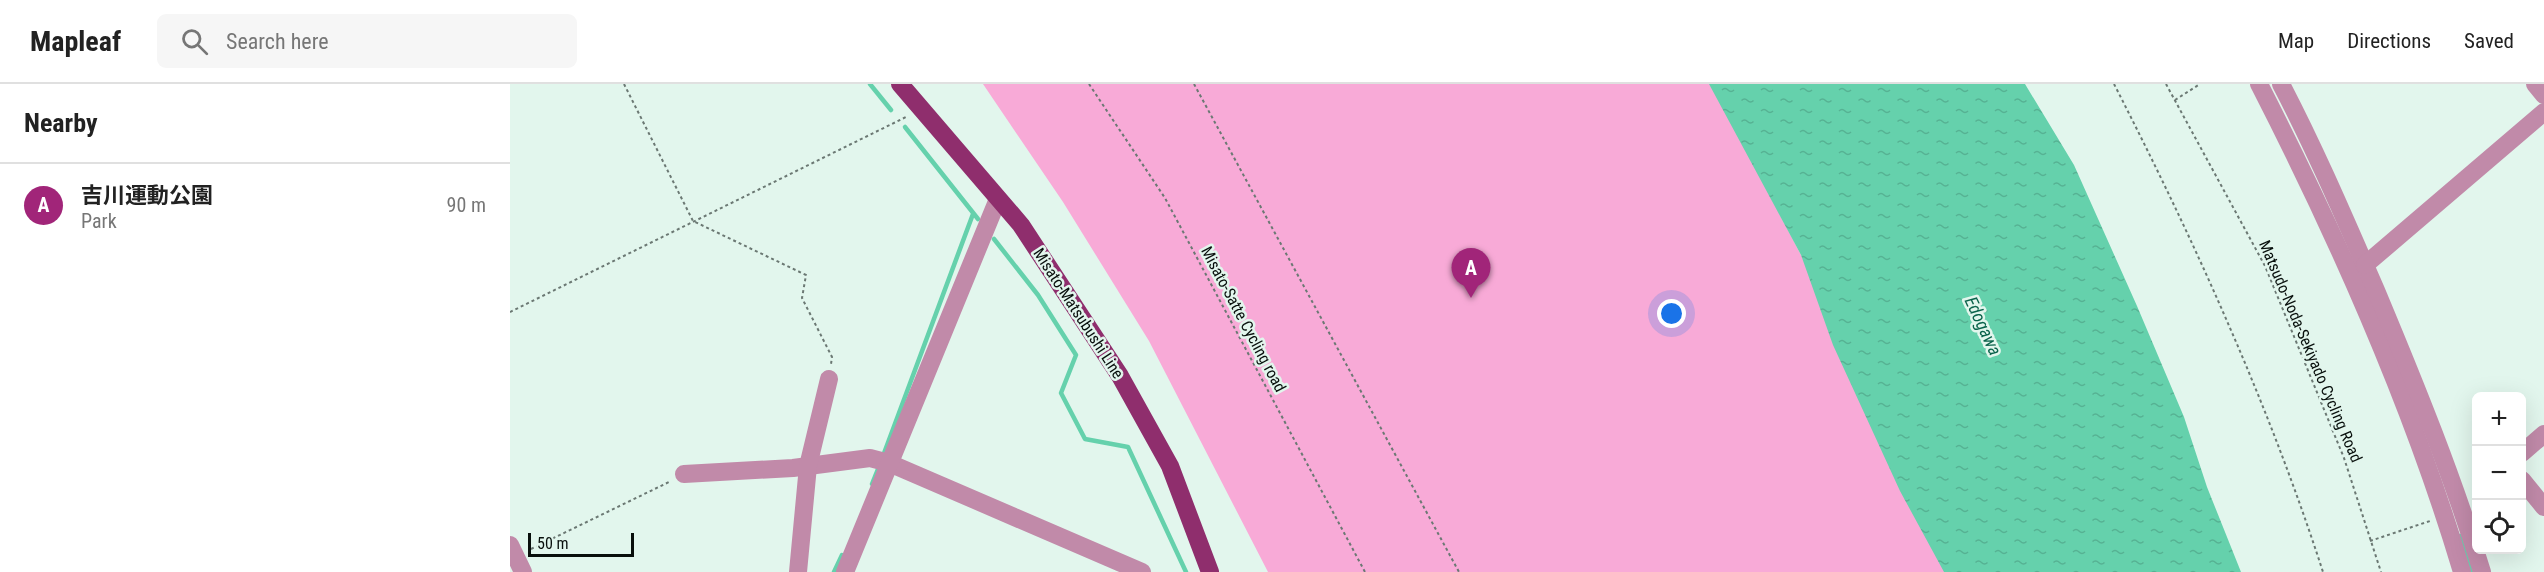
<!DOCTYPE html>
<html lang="en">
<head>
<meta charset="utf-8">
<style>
	body { margin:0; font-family:"Roboto Condensed","Noto Sans JP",sans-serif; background:#f6f6f6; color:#222 }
	.controls { position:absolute; right:18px; bottom:18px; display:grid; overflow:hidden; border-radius:9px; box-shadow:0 6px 24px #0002 }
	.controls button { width:54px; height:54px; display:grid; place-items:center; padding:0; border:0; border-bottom:2px solid #e0e0e0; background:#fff; color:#222; font:30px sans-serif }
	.scale { position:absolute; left:18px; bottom:15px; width:106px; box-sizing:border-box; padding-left:6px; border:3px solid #080f0c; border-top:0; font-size:16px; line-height:21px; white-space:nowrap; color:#080f0c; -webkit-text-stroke:4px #e2f6ed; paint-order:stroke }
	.you { position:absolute; left:1162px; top:230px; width:21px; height:21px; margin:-15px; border:4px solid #fff; border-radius:50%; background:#1a73e8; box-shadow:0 0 0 9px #1a73e833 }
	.badge { display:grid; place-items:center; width:39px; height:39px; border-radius:50%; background:#a12579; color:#fff; font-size:20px; font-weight:700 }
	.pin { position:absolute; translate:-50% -50px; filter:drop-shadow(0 2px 3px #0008) }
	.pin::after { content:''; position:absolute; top:32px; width:21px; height:18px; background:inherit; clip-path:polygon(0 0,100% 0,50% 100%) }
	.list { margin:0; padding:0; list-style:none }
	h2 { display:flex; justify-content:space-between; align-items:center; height:78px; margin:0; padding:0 24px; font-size:26px }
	h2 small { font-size:20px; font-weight:400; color:#767676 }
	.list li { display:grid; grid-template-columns:39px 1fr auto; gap:18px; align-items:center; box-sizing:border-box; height:84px; padding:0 24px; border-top:2px solid #e0e0e0 }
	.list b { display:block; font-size:22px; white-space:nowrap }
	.list p { margin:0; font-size:20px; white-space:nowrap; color:#767676 }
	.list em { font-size:20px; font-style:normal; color:#767676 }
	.icon { flex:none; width:33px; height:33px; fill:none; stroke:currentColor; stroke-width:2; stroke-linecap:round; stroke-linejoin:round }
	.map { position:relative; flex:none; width:2034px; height:488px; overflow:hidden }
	header { display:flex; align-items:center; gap:36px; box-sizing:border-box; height:84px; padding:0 30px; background:#fff; border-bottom:2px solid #e0e0e0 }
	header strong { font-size:28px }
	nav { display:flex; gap:33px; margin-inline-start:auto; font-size:21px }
	.search { width:420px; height:54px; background:#f6f6f6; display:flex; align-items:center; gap:15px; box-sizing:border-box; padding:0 21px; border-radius:9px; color:#767676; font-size:22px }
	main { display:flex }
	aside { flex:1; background:#fff }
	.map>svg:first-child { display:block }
	.green { fill:#f8aad7 }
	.water { fill:url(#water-ripples) }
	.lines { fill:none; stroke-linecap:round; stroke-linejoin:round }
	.stream { stroke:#65d1ac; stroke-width:4.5 }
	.path { stroke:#6b7873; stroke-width:2; stroke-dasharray:3 3; stroke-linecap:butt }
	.minor { stroke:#c18aa9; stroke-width:18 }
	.major { stroke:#8f2e6d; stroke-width:18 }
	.labels { text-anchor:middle; stroke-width:5; stroke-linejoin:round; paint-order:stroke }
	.street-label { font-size:16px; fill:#080f0c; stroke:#e2f6ed }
	.water-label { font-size:18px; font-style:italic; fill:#0a634b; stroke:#e2f6ed }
</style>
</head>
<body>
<header>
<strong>Mapleaf</strong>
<div class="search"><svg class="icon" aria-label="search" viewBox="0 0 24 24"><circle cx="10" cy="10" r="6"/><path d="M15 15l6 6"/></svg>Search here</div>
<nav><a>Map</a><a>Directions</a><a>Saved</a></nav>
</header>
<main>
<aside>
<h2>Nearby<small></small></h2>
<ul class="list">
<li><span class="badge">A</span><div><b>吉川運動公園</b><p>Park</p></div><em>90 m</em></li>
</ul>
</aside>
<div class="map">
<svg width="2034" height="488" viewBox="0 0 2034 488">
	<defs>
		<pattern id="water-ripples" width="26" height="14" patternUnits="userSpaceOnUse" patternTransform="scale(1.5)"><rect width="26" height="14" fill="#65d1ac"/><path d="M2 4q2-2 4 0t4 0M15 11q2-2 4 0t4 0" fill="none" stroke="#56b293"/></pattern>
	</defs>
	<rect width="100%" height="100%" fill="#e2f6ed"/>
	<path class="green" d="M473 0H1201L1291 171 1436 488H758L639 257 553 118Z"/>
	<path class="water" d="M1199 0H1515L1564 81 1627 222 1674 333 1697 403 1731 488H1434L1390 407 1323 261 1291 171Z"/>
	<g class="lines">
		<g class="stream">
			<path d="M360 0 381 26"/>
			<path d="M395 43 468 135"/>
			<path d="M484 155 528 211 566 271 551 309 575 355 618 363 676 488"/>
			<path d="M373 372 463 130"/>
			<path d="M362 400 370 380"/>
			<path d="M1950 452 1962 488"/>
			<path d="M324 488 332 471"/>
		</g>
		<g class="path">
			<path d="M114 0 183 137 296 191 292 214 322 273 321 280"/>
			<path d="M579 0 655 114 855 488"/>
			<path d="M684 0 949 488"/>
			<path d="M1604 0C1684 156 1759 321 1813 488"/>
			<path d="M1656 0 1755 182 1834 374 1871 488"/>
			<path d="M1665 16 1690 0"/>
			<path d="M0 228 396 33"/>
			<path d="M1860 457 1920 437"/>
			<path d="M21 465 159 398"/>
		</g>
		<g class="minor">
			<path d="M1749 0C1829 156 1902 320 1952 488"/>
			<path d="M1771 0C1807 69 1837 140 1868 211 1906 302 1943 393 1972 488"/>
			<path d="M2025 0 2034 11"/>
			<path d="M1855 181 2034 28"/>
			<path d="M2012 369 2034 350"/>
			<path d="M174 390 283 384 360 374 379 379 632 488"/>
			<path d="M2012 396 2034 423"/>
			<path d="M0 461 13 488"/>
			<path d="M288 488 298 382 319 295"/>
			<path d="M335 488 488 115"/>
		</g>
		<path class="major" d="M390 0 511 141 610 292 660 382 700 488"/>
	</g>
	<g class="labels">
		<g class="street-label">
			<text transform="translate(569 229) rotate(57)" y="6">Misato-Matsubushi Line</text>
			<text transform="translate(734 235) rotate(62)" y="6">Misato-Satte Cycling road</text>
			<text transform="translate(1801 267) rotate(67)" y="6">Matsudo-Noda-Sekiyado Cycling Road</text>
		</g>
		<g class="water-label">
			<text transform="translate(1473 242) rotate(65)" y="6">Edogawa</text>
		</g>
	</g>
</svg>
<div class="controls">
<button>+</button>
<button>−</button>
<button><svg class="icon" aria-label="locate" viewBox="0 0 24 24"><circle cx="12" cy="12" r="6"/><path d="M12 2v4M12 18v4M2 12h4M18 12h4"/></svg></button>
</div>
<div class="scale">50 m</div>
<div class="you"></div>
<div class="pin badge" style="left:961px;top:214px">A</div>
</div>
</main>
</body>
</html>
